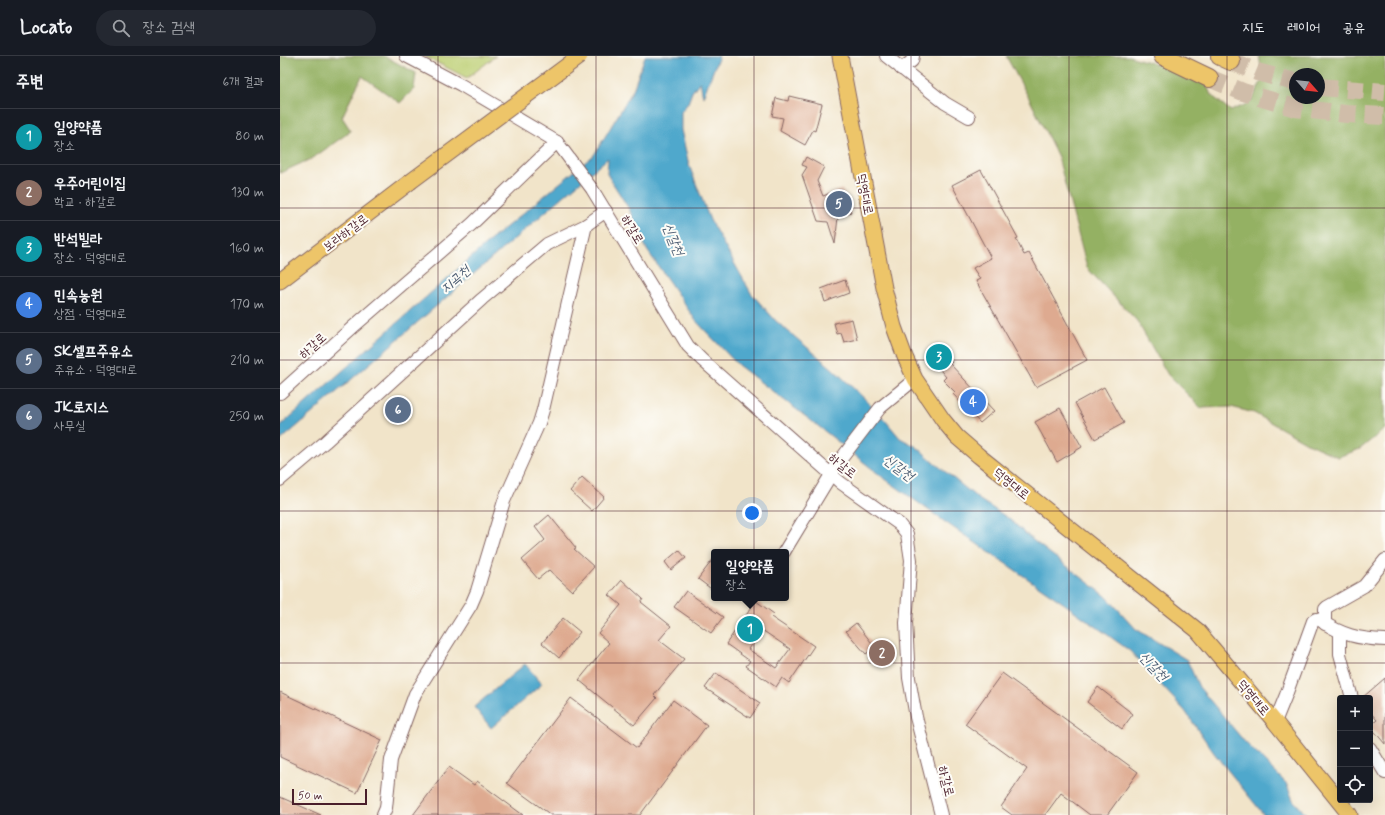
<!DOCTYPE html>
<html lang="ko">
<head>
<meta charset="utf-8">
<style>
	body { margin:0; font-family:Mynerve,"Poor Story",sans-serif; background:#242831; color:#f1f3f6 }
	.controls { position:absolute; right:12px; bottom:12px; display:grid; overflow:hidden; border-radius:4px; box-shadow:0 4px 16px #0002 }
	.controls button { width:36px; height:36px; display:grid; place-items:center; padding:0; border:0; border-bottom:1px solid #363941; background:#171b24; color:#f1f3f6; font:20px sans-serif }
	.compass { position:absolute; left:1009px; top:12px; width:36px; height:36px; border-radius:50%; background:#171b24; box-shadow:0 4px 16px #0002; rotate:118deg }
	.scale { position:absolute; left:12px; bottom:10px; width:75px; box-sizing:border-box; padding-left:4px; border:2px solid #4a1f2b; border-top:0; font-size:11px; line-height:14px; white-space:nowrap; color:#4a1f2b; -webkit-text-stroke:3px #fdfcf7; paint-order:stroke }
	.you { position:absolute; left:472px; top:457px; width:14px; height:14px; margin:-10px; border:3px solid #fff; border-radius:50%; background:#1a73e8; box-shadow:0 0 0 6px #1a73e833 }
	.badge { display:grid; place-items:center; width:26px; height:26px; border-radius:50%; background:#b45309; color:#fff; font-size:13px; font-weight:700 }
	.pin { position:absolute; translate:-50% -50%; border:2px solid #fff; box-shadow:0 1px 4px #0006 }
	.popup { position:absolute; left:431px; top:493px; width:78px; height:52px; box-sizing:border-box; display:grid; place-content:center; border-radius:4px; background:#171b24; filter:drop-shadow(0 1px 3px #0005); font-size:13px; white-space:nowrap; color:#9ea1a6 }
	.popup b { font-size:15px; color:#f1f3f6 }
	.popup::after { content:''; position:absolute; left:50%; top:100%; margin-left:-8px; border:8px solid transparent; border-top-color:#171b24 }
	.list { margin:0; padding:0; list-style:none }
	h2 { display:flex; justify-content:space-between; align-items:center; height:52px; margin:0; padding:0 16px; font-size:17px }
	h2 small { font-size:13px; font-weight:400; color:#9ea1a6 }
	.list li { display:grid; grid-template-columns:26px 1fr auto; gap:12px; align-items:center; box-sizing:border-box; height:56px; padding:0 16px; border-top:1px solid #363941 }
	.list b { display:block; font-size:15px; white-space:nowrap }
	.list p { margin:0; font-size:13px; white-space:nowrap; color:#9ea1a6 }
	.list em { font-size:13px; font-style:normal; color:#9ea1a6 }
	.icon { flex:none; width:22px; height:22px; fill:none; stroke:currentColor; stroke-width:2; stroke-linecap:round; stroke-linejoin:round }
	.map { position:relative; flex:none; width:1105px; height:759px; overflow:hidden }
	header { display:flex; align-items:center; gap:24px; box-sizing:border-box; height:56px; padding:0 20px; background:#171b24; border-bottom:1px solid #363941 }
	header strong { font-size:19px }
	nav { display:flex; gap:22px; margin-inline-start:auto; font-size:14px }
	.search { width:280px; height:36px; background:#242831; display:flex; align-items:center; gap:10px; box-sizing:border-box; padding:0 14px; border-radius:22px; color:#9ea1a6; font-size:15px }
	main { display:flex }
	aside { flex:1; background:#171b24 }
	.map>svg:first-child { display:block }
	.green { fill:#bbce71; stroke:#82764e }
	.forest { fill:#94b163; stroke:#6f6847; fill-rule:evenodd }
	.water { fill:#4fa8cc; stroke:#4c647c }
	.building { fill:#deaa90; fill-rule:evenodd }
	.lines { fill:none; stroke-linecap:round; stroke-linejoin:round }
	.highway-tunnel { stroke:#d0bda9; stroke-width:18; stroke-dasharray:18 9; stroke-linecap:butt }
	.minor-casing { stroke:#846462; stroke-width:14 }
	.major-casing { stroke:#846462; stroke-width:17 }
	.highway-casing { stroke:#846462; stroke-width:20 }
	.minor { stroke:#fff; stroke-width:12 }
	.major { stroke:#edc569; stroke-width:15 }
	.highway { stroke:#edc569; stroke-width:18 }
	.major-bridge-casing { stroke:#846462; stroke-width:17; stroke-linecap:butt }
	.major-bridge { stroke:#edc569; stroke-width:15 }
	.grid { fill:none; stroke:#4a1f2b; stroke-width:1; stroke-opacity:0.55 }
	.labels { text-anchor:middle; stroke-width:4; stroke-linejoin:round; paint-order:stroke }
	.street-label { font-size:13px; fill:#4a1f2b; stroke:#fdfcf7 }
	.water-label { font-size:14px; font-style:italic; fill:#4c5d73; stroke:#fdfcf7 }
</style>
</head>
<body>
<header>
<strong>Locato</strong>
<div class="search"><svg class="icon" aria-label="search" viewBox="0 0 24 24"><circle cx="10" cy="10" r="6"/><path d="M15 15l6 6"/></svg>장소 검색</div>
<nav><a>지도</a><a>레이어</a><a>공유</a></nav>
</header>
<main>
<aside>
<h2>주변<small>6개 결과</small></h2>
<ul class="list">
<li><span class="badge" style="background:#0f9aa8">1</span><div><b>일양약품</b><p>장소</p></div><em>80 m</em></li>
<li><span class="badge" style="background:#8d6e63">2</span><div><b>우주어린이집</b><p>학교 · 하갈로</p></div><em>130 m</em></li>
<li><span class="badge" style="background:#0f9aa8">3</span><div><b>반석빌라</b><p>장소 · 덕영대로</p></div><em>160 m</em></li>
<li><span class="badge" style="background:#3f7fe0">4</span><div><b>민속농원</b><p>상점 · 덕영대로</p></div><em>170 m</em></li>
<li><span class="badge" style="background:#5c6f8a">5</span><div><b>SK셀프주유소</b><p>주유소 · 덕영대로</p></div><em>210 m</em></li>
<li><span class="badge" style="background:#5c6f8a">6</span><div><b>JK로지스</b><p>사무실</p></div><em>250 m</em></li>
</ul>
</aside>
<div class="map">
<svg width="1105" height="759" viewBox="0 0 1105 759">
	<rect width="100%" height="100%" fill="#fdfcf7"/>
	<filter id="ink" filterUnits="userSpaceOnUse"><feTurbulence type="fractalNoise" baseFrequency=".025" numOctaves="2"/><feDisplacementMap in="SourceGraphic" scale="8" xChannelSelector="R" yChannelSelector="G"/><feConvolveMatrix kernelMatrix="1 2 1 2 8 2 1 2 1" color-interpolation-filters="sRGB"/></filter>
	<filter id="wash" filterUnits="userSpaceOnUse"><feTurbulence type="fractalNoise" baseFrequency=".012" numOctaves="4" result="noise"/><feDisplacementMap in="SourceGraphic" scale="16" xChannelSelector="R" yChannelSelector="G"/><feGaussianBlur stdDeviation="0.9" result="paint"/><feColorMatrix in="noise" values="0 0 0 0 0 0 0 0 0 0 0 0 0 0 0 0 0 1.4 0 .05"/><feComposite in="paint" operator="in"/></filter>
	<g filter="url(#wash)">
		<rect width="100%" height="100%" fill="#f1e4c9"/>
		<path class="green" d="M144 0H216L187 22Z"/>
		<g class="forest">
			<path d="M0 0H104L136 17 134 33 120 47 82 20 62 61 71 75 33 102 0 117Z"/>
			<path d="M726 0H849L924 23 931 39 951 55 971 46 983 22 979 0H1105V373L1080 393 1058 401 1027 387 974 357 951 351 921 352 888 319 857 265 807 212 778 101 750 44ZM1015 18H1039V42H1015Z"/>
		</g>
		<g class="water">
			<path d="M365 0H439L423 41 420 25 412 36 408 47 401 56V74L409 109 430 164 471 237 496 265 553 313 586 344 605 364 620 382 637 391 656 408 700 444 728 462 754 485 826 540 856 573 907 604 919 631 964 685 1006 727 1013 744 1027 759H984L934 697 905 655 850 595 786 549 665 466 601 420 542 373 458 309 416 265 367 194 349 153 327 118 328 102 0 385V370L214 181 314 99 353 34Z"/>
			<path d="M245 608 262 628 211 672 194 651Z"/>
		</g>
		<g id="blocks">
			<g class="building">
				<path d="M509 40 542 48 535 75 533 74 525 89 500 75 503 62 492 60 496 42 508 45Z"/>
				<path d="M526 101 544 111 537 125 543 140 562 133 571 156 558 161 555 188 548 166 538 165 522 119 527 111 522 109Z"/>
				<path d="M701 114 738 182 736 183 744 199 749 197 807 304 756 331 696 225 700 223 693 212 711 202 672 129Z"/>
				<path d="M565 224 569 237 545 246 541 233Z"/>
				<path d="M572 263 577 283 564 286 561 277 557 278 554 267Z"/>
				<path d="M657 287 672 306 670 308 714 355 700 367 673 338 675 336 663 324 666 321 646 297Z"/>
				<path d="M824 331 844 367 815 383 795 347Z"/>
				<path d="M780 352 802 391 777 406 755 366Z"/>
				<path d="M302 421 324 441 312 455 290 435Z"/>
				<path d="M269 459 296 492 294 493 314 511 292 535 269 514 258 523 242 504 265 484 255 471Z"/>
				<path d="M399 494 406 502 391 514 385 506Z"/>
				<path d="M434 502V535L418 523Z"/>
				<path d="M342 524 363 543 361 546 391 570 379 584 404 603 374 639 377 642 354 669 299 624 329 587 318 577 341 549 329 539Z"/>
				<path d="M406 535 443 561 431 577 394 551Z"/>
				<path d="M476 545 494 558 491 561 534 590 509 627 502 622 496 631 466 610 470 605 446 588ZM482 574 510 593 496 612 468 593Z"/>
				<path d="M283 562 300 576 279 602 262 587Z"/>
				<path d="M576 567 595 591 586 598 566 575Z"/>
				<path d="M436 617 480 647 470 662 425 632Z"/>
				<path d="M722 617 858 716 827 759H810L781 737 765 759H732L721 751 747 713 685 668Z"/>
				<path d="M1105 622V688L1090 670 1097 664 1090 656V642H1082Z"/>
				<path d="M818 631 853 658 842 673 807 646Z"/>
				<path d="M0 636 102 684 77 737 0 701Z"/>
				<path d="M291 642 357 692 393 644 427 669 360 759H271L227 727Z"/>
				<path d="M169 711 194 729 197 725 243 759H133Z"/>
				<path d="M0 741 41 759H0Z"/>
			</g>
		</g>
	</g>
	<g filter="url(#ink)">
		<use href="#blocks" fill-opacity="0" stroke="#846462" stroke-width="1"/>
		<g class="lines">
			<g class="highway-tunnel">
				<path d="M951 5 977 16 1015 26"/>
				<path d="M929 22 963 36 1015 52 1066 58 1105 60"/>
				<path d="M1039 31 1105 36"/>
			</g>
			<g class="minor-casing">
				<g id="minor">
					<path d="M126 0 181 29 277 86"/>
					<path d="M606 0 665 47 689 61"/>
					<path d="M621 13 632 5 633 0"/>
					<path d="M0 337 73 271 192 168 277 86 312 133 408 290 422 304 561 427 619 468 627 478 631 504 626 567 629 622 636 661 661 759"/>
					<path d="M0 424 45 386 202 243 267 188 306 169 326 155"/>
					<path d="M504 496 558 407 600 352 635 323"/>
					<path d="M1045 568V553L1047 551 1084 530 1105 504"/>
					<path d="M1060 577V598L1072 642"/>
					<path d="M995 666 1006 639 1033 565 1036 563 1040 564C1061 579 1079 583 1105 584"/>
					<path d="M1090 692 1105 717"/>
					<path d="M103 759 106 752 111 704 135 638 191 549 197 535 224 445 259 367 263 354 306 169"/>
				</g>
			</g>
			<g class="major-casing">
				<g id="major">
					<path d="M560 0 604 232 614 271 625 301 635 323 663 364 677 381 699 400 917 574 995 666 1070 759"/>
					<path d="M0 225 130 126"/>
				</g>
			</g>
			<g class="highway-casing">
				<g id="highway">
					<path d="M883 0 929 22"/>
					<path d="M940 0 951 5"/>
				</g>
			</g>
			<use href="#minor" class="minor"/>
			<use href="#major" class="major"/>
			<use href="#highway" class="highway"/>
			<g class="major-bridge-casing">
				<path id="major-bridge" d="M130 126 300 0"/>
			</g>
			<use href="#major-bridge" class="major-bridge"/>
		</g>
	</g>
	<path class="grid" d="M158 0V759M316 0V759M474 0V759M631 0V759M789 0V759M947 0V759M0 152H1105M0 304H1105M0 455H1105M0 607H1105"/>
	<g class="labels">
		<g class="street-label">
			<text transform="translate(586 138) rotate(79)" y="5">덕영대로</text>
			<text transform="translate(353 173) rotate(59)" y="5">하갈로</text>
			<text transform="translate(65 176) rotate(-37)" y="5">보라하갈로</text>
			<text transform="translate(32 289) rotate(-42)" y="5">하갈로</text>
			<text transform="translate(563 409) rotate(39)" y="5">하갈로</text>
			<text transform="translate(732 427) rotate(39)" y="5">덕영대로</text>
			<text transform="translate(974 641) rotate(50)" y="5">덕영대로</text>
			<text transform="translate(667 725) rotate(76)" y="5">하갈로</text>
		</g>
		<g class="water-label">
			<text transform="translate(394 183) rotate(68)" y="5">신갈천</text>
			<text transform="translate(175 223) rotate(-41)" y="5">지곡천</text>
			<text transform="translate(619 411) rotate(37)" y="5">신갈천</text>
			<text transform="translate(874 610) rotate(47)" y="5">신갈천</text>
		</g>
	</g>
</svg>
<div class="controls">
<button>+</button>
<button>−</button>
<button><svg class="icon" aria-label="locate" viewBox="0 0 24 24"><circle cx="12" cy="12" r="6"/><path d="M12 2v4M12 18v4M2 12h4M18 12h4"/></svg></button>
</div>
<svg class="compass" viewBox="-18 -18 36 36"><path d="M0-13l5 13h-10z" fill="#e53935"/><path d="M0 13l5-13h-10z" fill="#9ea1a6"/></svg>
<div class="scale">50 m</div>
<div class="you"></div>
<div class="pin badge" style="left:470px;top:573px;background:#0f9aa8">1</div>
<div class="popup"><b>일양약품</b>장소</div>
<div class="pin badge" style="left:602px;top:597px;background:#8d6e63">2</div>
<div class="pin badge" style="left:659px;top:301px;background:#0f9aa8">3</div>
<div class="pin badge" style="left:693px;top:346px;background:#3f7fe0">4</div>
<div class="pin badge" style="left:559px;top:148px;background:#5c6f8a">5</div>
<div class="pin badge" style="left:118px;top:354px;background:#5c6f8a">6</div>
</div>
</main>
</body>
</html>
